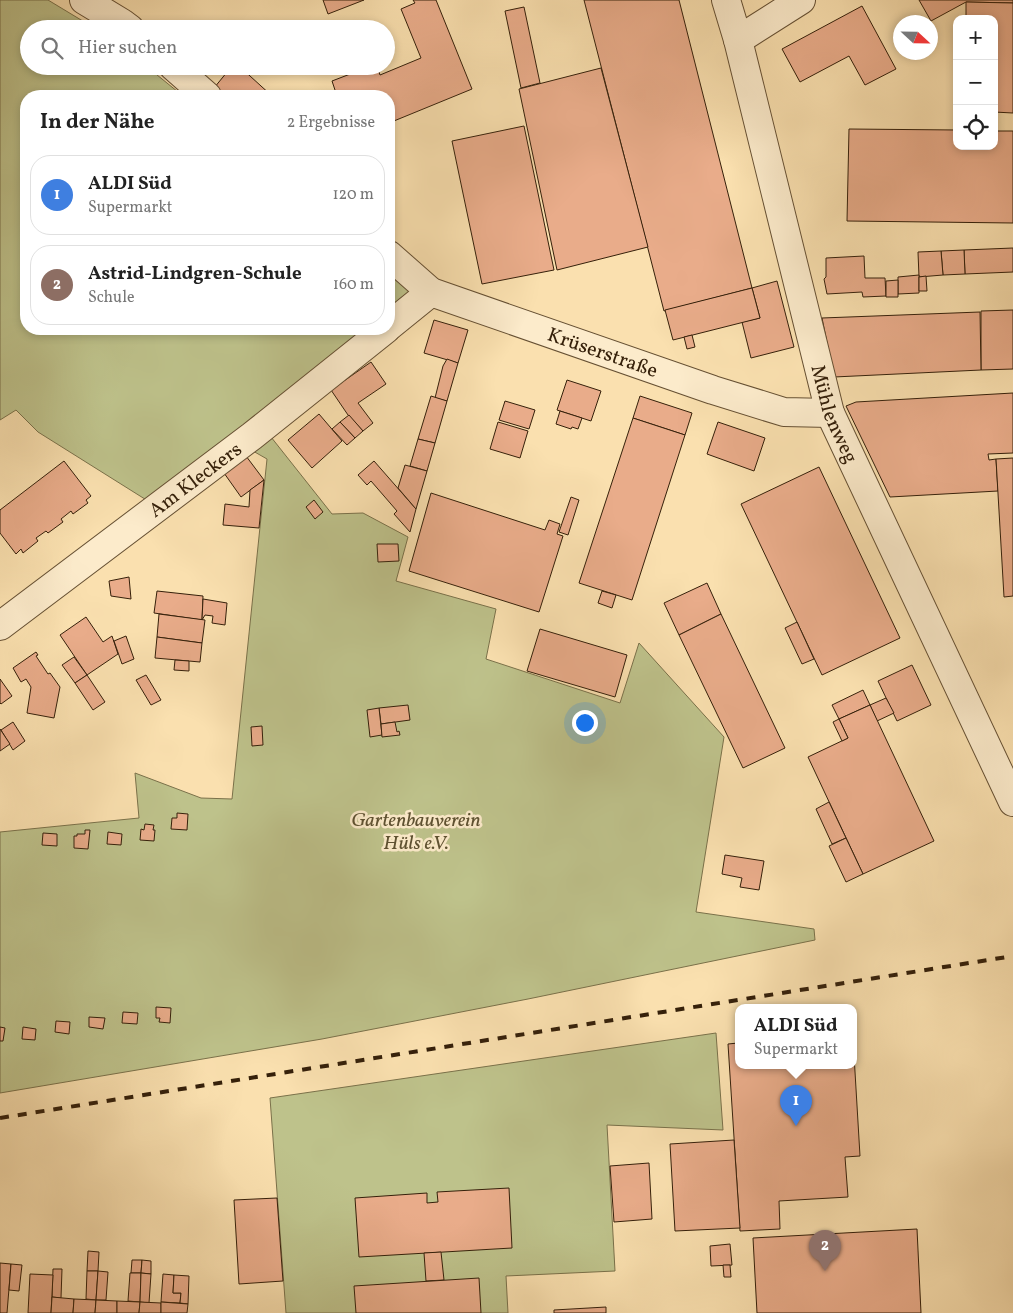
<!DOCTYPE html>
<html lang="de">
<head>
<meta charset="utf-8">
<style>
	body { margin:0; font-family:Vollkorn,serif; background:#f6f6f6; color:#222 }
	.controls { position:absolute; right:15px; top:15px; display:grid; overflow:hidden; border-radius:10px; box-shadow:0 2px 8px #0003 }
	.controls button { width:45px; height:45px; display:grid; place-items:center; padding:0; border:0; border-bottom:1px solid #e0e0e0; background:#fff; color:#222; font:25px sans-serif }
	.compass { position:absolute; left:893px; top:15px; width:45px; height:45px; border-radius:50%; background:#fff; box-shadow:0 2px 8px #0003; rotate:112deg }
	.you { position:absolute; left:584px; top:722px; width:18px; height:18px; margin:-12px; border:4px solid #fff; border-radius:50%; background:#1a73e8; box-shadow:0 0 0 8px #1a73e833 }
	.badge { display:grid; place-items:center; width:32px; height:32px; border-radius:50%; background:#8f2418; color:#fff; font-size:16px; font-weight:700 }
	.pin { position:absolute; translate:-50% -41px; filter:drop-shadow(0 1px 2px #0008) }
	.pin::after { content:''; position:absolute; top:26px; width:18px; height:15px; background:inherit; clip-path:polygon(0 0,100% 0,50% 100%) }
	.popup { position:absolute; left:735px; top:1004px; width:122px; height:65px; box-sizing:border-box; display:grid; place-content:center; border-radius:10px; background:#fff; filter:drop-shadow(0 1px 4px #0005); font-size:16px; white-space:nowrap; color:#767676 }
	.popup b { font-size:19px; color:#222 }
	.popup::after { content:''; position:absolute; left:50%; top:100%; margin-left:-10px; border:10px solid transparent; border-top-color:#fff }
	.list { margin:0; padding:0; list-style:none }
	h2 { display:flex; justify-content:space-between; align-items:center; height:65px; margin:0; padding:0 20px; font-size:21px }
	h2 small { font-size:16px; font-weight:400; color:#767676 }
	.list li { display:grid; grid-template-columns:32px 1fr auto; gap:15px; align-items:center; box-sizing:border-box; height:80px; margin:0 10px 10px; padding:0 10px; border:1px solid #e0e0e0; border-radius:20px }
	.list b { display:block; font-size:19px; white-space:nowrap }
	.list p { margin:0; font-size:16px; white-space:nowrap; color:#767676 }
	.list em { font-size:16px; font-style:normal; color:#767676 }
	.icon { flex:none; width:28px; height:28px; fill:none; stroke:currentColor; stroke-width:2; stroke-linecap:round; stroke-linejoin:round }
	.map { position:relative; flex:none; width:1013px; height:1313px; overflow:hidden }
	.search { position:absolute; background:#fff; box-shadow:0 2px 8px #0003; left:20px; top:20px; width:375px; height:55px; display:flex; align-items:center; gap:12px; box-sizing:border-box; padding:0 18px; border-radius:28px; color:#767676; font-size:19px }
	.panel { position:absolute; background:#fff; box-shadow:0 2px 8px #0003; left:20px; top:90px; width:375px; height:245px; border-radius:20px }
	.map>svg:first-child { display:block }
	.green { fill:#bec28b; stroke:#7a714a }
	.building { fill:#e9ac8a; stroke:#35200a }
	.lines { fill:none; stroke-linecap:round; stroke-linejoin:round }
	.minor-casing { stroke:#665033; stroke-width:30 }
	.minor { stroke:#fcebcb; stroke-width:28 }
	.rail { stroke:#35200a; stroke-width:4; stroke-dasharray:9 9; stroke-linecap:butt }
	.labels { text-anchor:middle; stroke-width:5; stroke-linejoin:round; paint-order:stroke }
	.street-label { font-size:20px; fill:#35200a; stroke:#fcebcb }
	.park-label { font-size:20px; font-style:italic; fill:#5e5131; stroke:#fcebcb }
</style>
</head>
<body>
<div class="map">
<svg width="1013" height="1313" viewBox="0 0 1013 1313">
	<rect width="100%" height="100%" fill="#fae0af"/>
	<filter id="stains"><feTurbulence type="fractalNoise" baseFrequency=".004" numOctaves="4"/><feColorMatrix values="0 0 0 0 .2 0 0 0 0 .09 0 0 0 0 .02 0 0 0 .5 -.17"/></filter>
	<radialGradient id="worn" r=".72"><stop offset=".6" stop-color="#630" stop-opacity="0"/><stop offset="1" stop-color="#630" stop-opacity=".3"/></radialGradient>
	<g class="green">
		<path d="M0 0H48L96 29H29V66H146L183 96H26V329H373L148 501 38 432 16 410 0 420Z"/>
		<path d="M389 274 418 297 389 318Z"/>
		<path d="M271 437 332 514 363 513 408 537 396 581 496 609 486 659 620 703 639 643 724 737 696 912 814 929 815 940 528 999 322 1039 0 1093V832L139 818 135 773 201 798 232 799 267 459 253 451Z"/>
		<path d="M716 1033 723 1130 607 1125 615 1271 506 1276 508 1313H286L270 1098Z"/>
	</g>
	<g class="building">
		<path d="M323 0H364L328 14Z"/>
		<path d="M413 0H436L472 89 389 123V96H327L336 93 332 81 371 66H377L380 75 421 58 401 9 415 3Z"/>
		<path d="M584 0H679L752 288 664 311Z"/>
		<path d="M919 0H1013V3L966 2 931 21Z"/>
		<path d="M966 2 1013 3V113L994 112V19H966Z"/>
		<path d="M862 6 896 69 865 85 849 56 800 82 782 49Z"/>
		<path d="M524 7 540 83 521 88 505 11Z"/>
		<path d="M232 66H239L272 96H224L214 88Z"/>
		<path d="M601 68 648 247 557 270 519 89Z"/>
		<path d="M524 126 554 270 482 284 452 141Z"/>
		<path d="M849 129 957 130V146H994V131H1013V223L847 221Z"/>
		<path d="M1013 248V272L965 274 964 250Z"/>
		<path d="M964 250 965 274 943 275 941 251Z"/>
		<path d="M941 251 943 275 919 277 918 252Z"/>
		<path d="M864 256 865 278H885L886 296 863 297 862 292 827 294 824 279 826 277V258Z"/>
		<path d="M919 275V293L898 294V277Z"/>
		<path d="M926 276 927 291H919V277Z"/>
		<path d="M898 280V297H886V281Z"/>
		<path d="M777 281 794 347 751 358 742 322 760 318 752 288Z"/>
		<path d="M752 288 760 318 673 340 665 310Z"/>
		<path d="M1013 310V369L981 370V311Z"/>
		<path d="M980 312 981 370 834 377 822 318Z"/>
		<path d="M434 320 468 330 458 363 424 353Z"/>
		<path d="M692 335 695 347 687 349 684 337Z"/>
		<path d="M447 359 458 363 447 401 435 398 443 366Z"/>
		<path d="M371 362 386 384 358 403 373 423 363 431 348 415 331 390Z"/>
		<path d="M567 380 601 391 591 421 557 410Z"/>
		<path d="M1013 393V453L988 454 989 460 996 459 998 491 890 497 846 406 856 402Z"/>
		<path d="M431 396 447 401 435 443 418 439Z"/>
		<path d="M640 396 692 413 685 435 633 418Z"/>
		<path d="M505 401 535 410 529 429 499 420Z"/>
		<path d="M560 411 582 418 578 429 572 427 571 429 556 424Z"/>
		<path d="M319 414 342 441 312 468 288 440Z"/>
		<path d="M349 415 363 431 355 438 340 422Z"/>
		<path d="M633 418 685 435 632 600 579 583Z"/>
		<path d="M340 422 355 438 347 445 332 429Z"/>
		<path d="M498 422 528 431 520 458 490 449Z"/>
		<path d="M718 422 765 438 754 471 707 454Z"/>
		<path d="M418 439 435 443 427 471 410 466Z"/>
		<path d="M246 456 264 480 241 497 224 473Z"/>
		<path d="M1013 458V596L1004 597 996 459Z"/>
		<path d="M64 461 91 496 86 500 88 503 73 514 71 511 61 519 63 522 48 533 46 531 36 538 38 541 23 553 21 549 16 554 0 533V510Z"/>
		<path d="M374 461 416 509 410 532 394 514 397 511 371 481 367 485 358 475Z"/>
		<path d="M405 465 427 471 416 509 398 488Z"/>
		<path d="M819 467 900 638 822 675 741 504Z"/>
		<path d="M264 480 259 528 223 525 225 504 249 507 250 490Z"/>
		<path d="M431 493 545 530 549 520 560 524 557 534 563 536 539 612 409 571Z"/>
		<path d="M571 497 579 500 568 535 559 532Z"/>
		<path d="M314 500 323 512 315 519 306 507Z"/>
		<path d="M377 544H398L399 561 378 562Z"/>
		<path d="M129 577 131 599 111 596 109 581Z"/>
		<path d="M707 583 721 614 679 635 664 603Z"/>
		<path d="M157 591 203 596 202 620 154 613Z"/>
		<path d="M602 591 616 595 612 608 598 603Z"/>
		<path d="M203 599 227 603 225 625 212 623 213 616 205 615 202 620Z"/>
		<path d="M159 614 205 620 202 643 157 637Z"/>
		<path d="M721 614 785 748 743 768 679 635Z"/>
		<path d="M86 617 103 642 112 636 118 654 87 675 60 635Z"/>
		<path d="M797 622 814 659 802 664 785 628Z"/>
		<path d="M540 629 627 655 615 697 527 671Z"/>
		<path d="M126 636 134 659 122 664 114 641Z"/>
		<path d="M157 637 202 643 200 662 155 658Z"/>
		<path d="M36 652 38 655 36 656 48 674 50 673 60 687 54 718 27 713 31 687 26 679 21 682 13 668Z"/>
		<path d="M74 657 87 675 75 683 62 665Z"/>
		<path d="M175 660 189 661V671L174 670Z"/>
		<path d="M912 665 931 705 897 721 878 681Z"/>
		<path d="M87 675 105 702 93 710 75 683Z"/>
		<path d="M146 675 161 700 151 705 136 680Z"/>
		<path d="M0 679 12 696 1 704 0 703Z"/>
		<path d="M863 690 870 705 839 719 832 705Z"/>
		<path d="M886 698 894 713 877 721 870 705Z"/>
		<path d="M408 705 410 720 381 724 379 708Z"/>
		<path d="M870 705 934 841 863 874 808 757 848 738 839 719Z"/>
		<path d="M379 708 382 735 370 737 367 710Z"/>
		<path d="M839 719 848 738 842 741 833 722Z"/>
		<path d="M13 722 25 741 13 750 1 730Z"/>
		<path d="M395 722 397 732 399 731 400 735 382 737 381 724Z"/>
		<path d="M262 726 263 745 252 746 251 727Z"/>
		<path d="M0 729 10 744 0 751Z"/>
		<path d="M829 802 846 838 832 844 816 809Z"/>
		<path d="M177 813 188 814 187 830 171 829 172 818H177Z"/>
		<path d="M145 824 154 825 153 830H155L154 841 140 840 141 829 144 830Z"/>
		<path d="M85 830H90L88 849 74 848V836H77V834H85Z"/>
		<path d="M108 832 122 834 121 845 107 844Z"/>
		<path d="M43 833 57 834V846L42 845Z"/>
		<path d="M846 838 863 874 846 882 829 846Z"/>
		<path d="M725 855 764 861 759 890 740 887 742 878 722 874Z"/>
		<path d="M156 1007 171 1008 170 1023 159 1022 160 1018H156Z"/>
		<path d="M123 1012 138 1013 137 1024 122 1023Z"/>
		<path d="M89 1017 105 1018 103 1029 89 1027Z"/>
		<path d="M56 1021 70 1022 69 1034 55 1032Z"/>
		<path d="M0 1027 5 1028 3 1041H0Z"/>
		<path d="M23 1027 36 1029 35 1040 22 1039Z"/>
		<path d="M738 1043V1065H854V1055L860 1156 845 1157 848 1197 779 1201 780 1229 740 1231 728 1044Z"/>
		<path d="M734 1140 740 1228 675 1231 670 1144Z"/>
		<path d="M649 1163 652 1219 614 1222 610 1166Z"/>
		<path d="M509 1188 512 1248 359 1257 355 1198 427 1193V1203L438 1202 437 1192Z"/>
		<path d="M277 1198 283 1281 239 1284 234 1200Z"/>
		<path d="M917 1229 921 1313H757L753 1238Z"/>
		<path d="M730 1244 732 1265 711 1266 710 1246Z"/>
		<path d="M88 1251 99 1252 98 1271H87Z"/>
		<path d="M441 1252 444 1280 426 1281 424 1253Z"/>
		<path d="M132 1260H142L141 1273H131Z"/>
		<path d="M142 1260 151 1261V1274L141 1273Z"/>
		<path d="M0 1263 11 1264 7 1313H0Z"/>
		<path d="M11 1264 22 1265 19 1291 9 1290Z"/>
		<path d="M723 1265H730L731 1277H724Z"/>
		<path d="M53 1269H62L61 1298 52 1297Z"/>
		<path d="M87 1271H98L96 1300 86 1299Z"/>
		<path d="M98 1271 108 1272 106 1300H96Z"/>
		<path d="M130 1273H141L140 1302 128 1301Z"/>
		<path d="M141 1273 151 1274 149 1303 140 1302Z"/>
		<path d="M30 1274 53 1275 51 1313H28Z"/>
		<path d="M163 1274 174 1275 173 1293H181L180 1303 161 1302Z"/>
		<path d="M174 1275 189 1276 188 1304 180 1303 181 1293H173Z"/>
		<path d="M479 1278 481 1313H356L354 1286Z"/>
		<path d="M52 1297 74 1299 73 1313H51Z"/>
		<path d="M74 1299 96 1300 95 1313H73Z"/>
		<path d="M96 1300 117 1301V1313H95Z"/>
		<path d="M117 1301 140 1302 139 1313H117Z"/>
		<path d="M140 1302 161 1303V1313H139Z"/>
		<path d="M161 1302 188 1304 187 1313H161Z"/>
		<path d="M606 1307V1313H554V1310Z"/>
	</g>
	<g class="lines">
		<g class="minor-casing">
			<g id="minor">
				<path d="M84 0 122 23 130 29"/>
				<path id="s1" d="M726 0 738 40 830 413 1013 802"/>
				<path d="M738 40 801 0"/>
				<path d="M173 66 207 96"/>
				<path id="s2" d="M389 255 431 292 713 390 784 412 830 413"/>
				<path d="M389 326 431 292"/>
				<path id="s3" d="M0 626 252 436 386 329"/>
			</g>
		</g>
		<use href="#minor" class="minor"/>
		<path class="rail" d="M0 1118 1013 956"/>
	</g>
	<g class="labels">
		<g class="street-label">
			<text dy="7" stroke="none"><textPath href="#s2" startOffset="238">Krüserstraße</textPath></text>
			<text dy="7" stroke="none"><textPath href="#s1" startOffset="428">Mühlenweg</textPath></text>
			<text dy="7" stroke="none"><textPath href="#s3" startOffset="244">Am Kleckers</textPath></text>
		</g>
		<g class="park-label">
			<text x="416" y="826">Gartenbauverein<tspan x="416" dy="23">Hüls e.V.</tspan></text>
		</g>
	</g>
	<rect width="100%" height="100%" filter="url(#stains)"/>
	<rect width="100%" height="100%" fill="url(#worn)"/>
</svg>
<div class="controls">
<button>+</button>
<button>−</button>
<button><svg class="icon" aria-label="locate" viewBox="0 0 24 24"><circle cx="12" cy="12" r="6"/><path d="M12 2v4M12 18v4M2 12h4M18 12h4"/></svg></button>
</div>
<svg class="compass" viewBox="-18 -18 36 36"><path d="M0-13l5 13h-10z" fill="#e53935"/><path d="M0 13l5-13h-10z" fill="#767676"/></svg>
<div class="you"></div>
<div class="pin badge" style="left:796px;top:1126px;background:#3f7fe0">1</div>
<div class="popup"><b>ALDI Süd</b>Supermarkt</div>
<div class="pin badge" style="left:825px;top:1271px;background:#8d6e63">2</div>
<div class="search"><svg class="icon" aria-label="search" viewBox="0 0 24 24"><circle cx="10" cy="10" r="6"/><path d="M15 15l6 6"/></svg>Hier suchen</div>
<section class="panel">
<h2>In der Nähe<small>2 Ergebnisse</small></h2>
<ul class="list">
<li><span class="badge" style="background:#3f7fe0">1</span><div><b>ALDI Süd</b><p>Supermarkt</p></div><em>120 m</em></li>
<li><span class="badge" style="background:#8d6e63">2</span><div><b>Astrid-Lindgren-Schule</b><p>Schule</p></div><em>160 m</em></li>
</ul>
</section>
</div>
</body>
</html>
